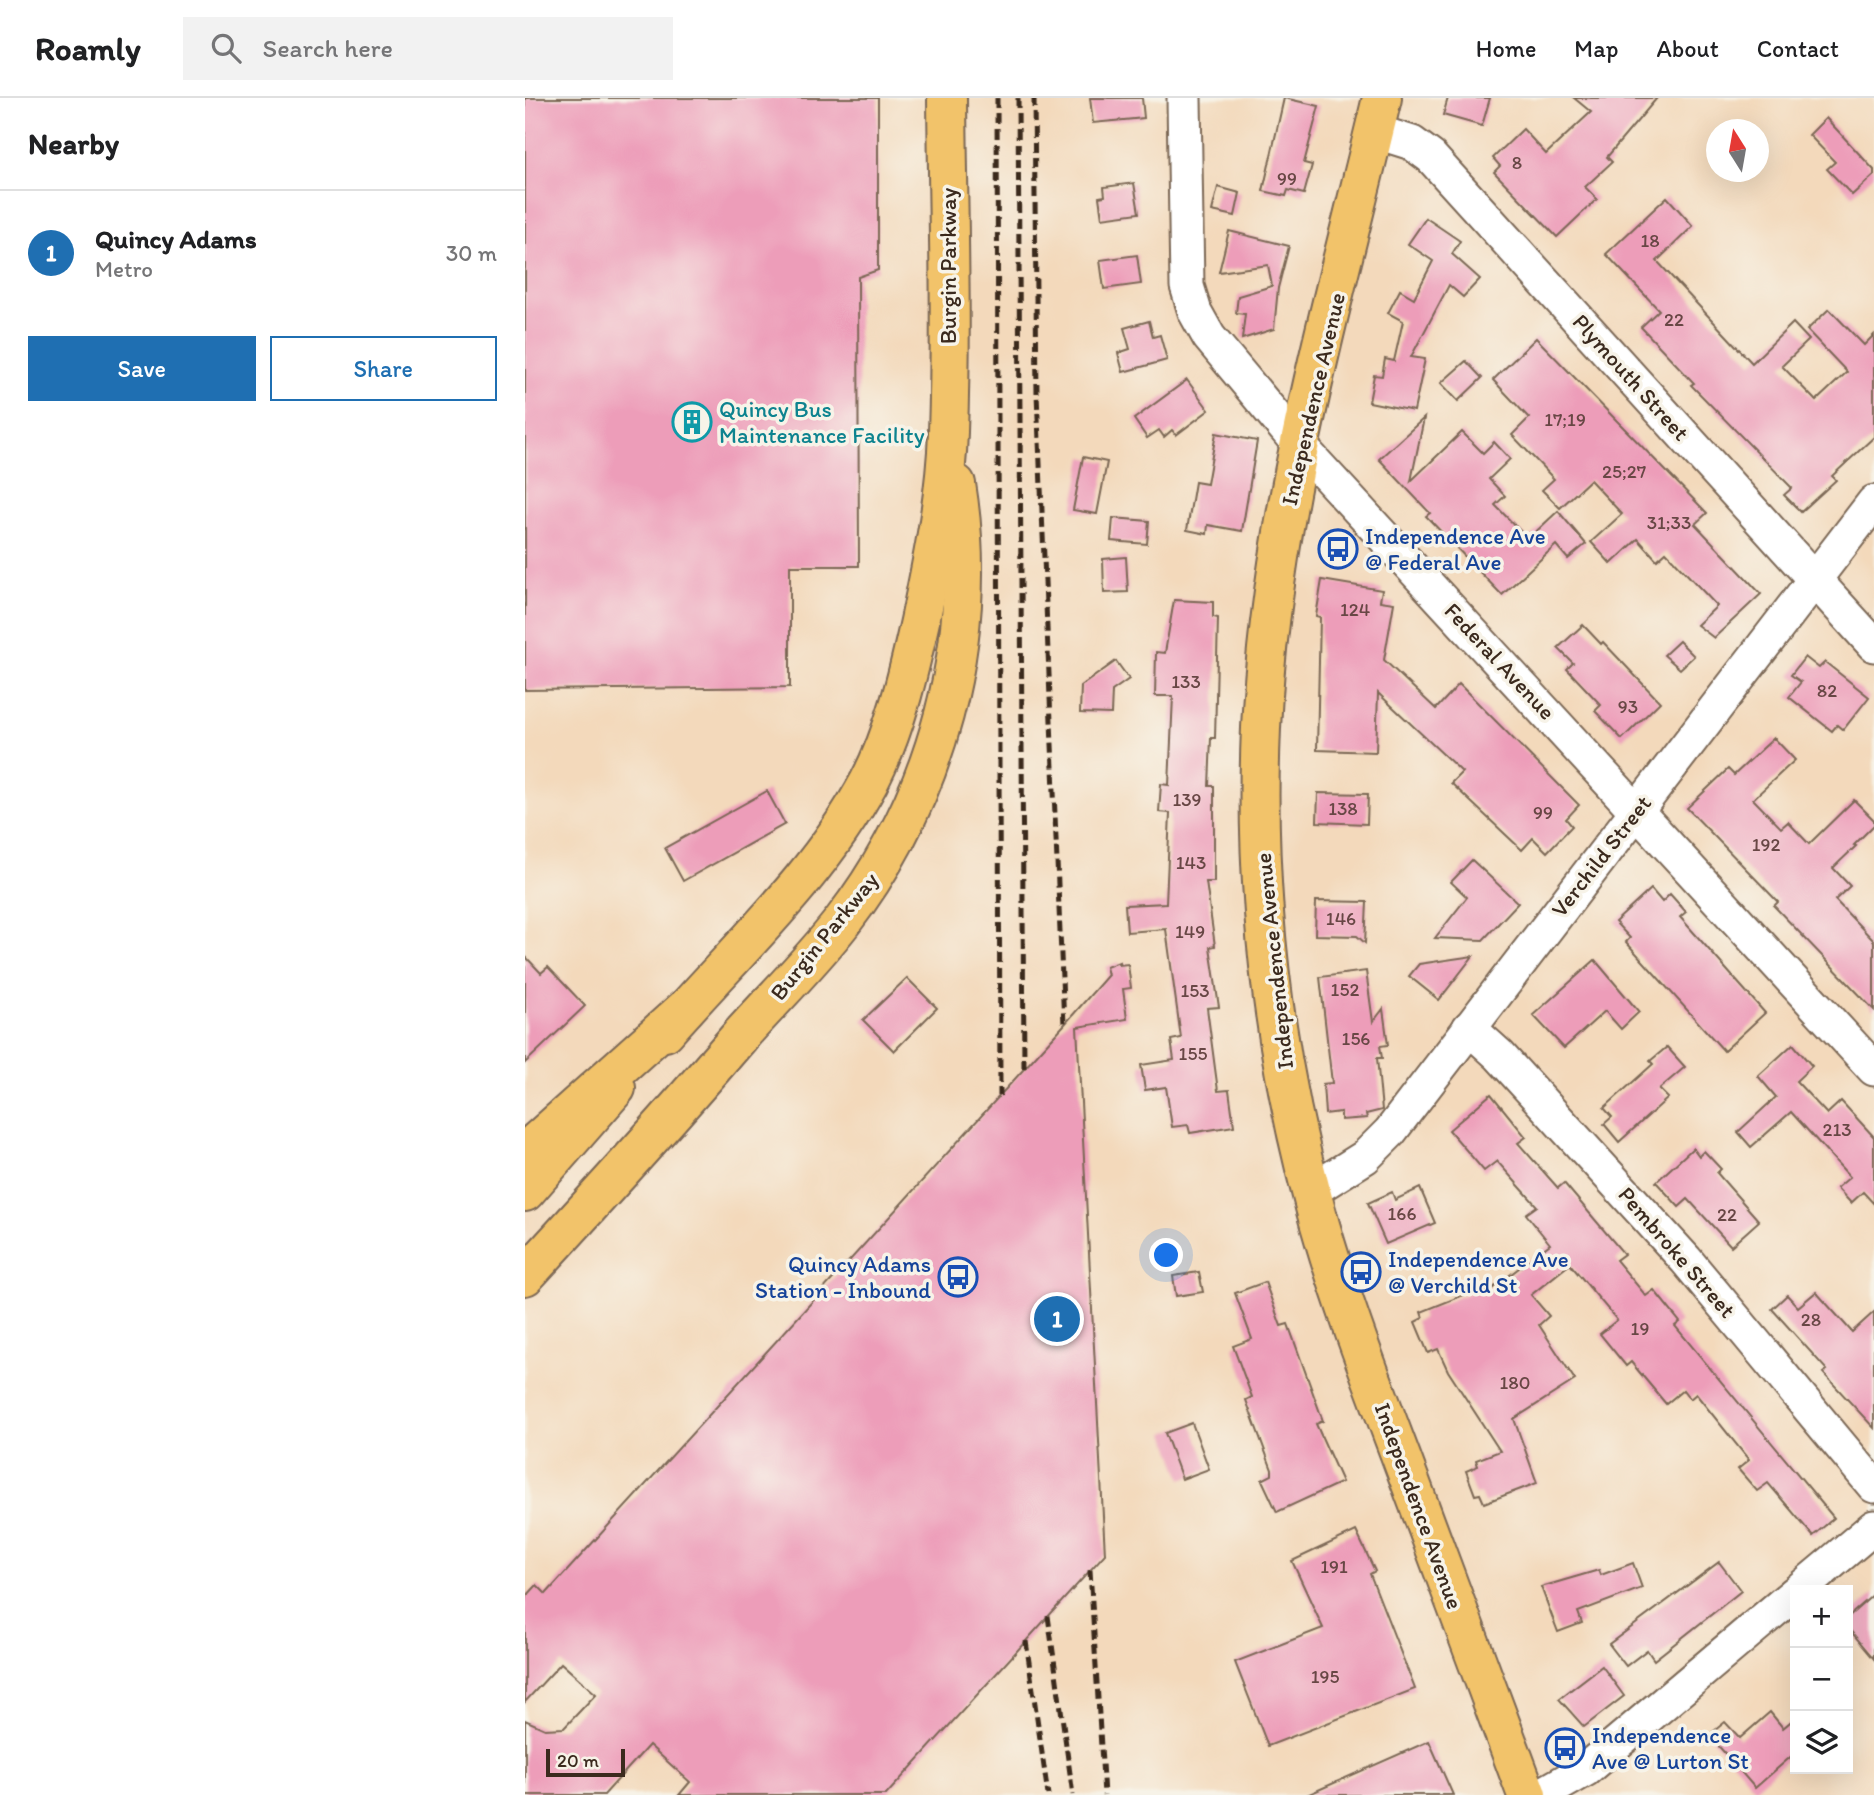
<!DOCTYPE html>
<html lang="en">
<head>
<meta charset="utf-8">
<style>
	body { margin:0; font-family:Itim,sans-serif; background:#f2f2f2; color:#202124 }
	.controls { position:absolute; right:21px; bottom:21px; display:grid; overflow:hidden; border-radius:0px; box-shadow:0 7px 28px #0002 }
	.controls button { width:63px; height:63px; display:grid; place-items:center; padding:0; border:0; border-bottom:2px solid #e0e0e0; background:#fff; color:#202124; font:35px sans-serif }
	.compass { position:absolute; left:1181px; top:21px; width:63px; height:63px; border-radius:50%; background:#fff; box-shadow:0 7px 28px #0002; rotate:349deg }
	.scale { position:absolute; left:21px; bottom:18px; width:79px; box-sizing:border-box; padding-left:7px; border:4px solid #3b2a1e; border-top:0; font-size:19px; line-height:24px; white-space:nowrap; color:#3b2a1e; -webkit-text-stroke:5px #f7f3e8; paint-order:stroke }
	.you { position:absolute; left:642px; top:1158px; width:24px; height:24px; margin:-18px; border:5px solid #fff; border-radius:50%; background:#1a73e8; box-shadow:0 0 0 10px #1a73e833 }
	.badge { display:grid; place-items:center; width:46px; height:46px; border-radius:50%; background:#1f6fb2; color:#fff; font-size:23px; font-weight:700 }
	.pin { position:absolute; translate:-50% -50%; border:4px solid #fff; box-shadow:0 2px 7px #0006 }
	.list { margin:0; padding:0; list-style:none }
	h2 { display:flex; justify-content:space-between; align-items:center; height:91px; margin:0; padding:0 28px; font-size:30px }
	h2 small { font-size:23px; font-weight:400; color:#757577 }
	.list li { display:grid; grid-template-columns:46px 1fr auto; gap:21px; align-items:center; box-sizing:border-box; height:126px; padding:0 28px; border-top:2px solid #e0e0e0 }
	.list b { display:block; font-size:26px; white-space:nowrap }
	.list p { margin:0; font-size:23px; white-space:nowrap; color:#757577 }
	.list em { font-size:23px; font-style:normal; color:#757577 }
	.actions { display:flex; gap:14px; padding:21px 28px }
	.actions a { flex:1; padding:16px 0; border:2px solid #1f6fb2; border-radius:0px; text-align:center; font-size:24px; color:#1f6fb2 }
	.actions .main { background:#1f6fb2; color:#fff }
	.icon { flex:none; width:38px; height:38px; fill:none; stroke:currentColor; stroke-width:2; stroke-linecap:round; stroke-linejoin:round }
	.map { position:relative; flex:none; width:1349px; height:1697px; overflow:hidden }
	header { display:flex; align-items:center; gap:42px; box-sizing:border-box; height:98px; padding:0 35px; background:#fff; border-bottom:2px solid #e0e0e0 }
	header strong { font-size:33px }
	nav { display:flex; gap:38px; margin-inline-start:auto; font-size:24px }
	.search { width:490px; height:63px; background:#f2f2f2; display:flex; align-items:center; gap:18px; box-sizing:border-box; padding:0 24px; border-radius:0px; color:#757577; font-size:26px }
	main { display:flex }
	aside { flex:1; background:#fff }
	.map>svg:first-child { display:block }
	.building { fill:#ed9db9 }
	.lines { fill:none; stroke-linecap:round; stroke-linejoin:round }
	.minor-casing { stroke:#7b6755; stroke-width:37 }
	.major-casing { stroke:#7b6755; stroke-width:42 }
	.highway-casing { stroke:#7b6755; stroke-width:42 }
	.minor { stroke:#fff; stroke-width:33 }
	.major { stroke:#f2c36a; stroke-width:38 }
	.highway { stroke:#f2c36a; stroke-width:38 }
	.rail { stroke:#3b2a1e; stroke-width:5; stroke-dasharray:10 5; stroke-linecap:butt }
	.labels { text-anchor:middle; stroke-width:7; stroke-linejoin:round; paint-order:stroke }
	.number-label { font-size:19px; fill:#684745 }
	.street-label { font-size:23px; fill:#3b2a1e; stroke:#f7f3e8 }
	.culture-label { font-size:23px; fill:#0d838f; stroke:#f7f3e8; text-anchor:start }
	.transit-label { font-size:23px; fill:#164399; stroke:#f7f3e8; text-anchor:start }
</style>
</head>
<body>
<header>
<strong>Roamly</strong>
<div class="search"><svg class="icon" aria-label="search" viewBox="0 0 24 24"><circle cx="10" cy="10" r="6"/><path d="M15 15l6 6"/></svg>Search here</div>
<nav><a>Home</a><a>Map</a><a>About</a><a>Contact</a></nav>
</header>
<main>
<aside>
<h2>Nearby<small></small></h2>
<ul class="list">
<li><span class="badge">1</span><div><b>Quincy Adams</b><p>Metro</p></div><em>30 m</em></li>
</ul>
<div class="actions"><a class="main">Save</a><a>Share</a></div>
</aside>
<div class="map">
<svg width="1349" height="1697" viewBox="0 0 1349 1697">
	<rect width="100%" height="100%" fill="#f7f3e8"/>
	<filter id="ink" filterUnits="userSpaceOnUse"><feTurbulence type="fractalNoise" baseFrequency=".0143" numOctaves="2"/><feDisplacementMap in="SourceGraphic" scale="14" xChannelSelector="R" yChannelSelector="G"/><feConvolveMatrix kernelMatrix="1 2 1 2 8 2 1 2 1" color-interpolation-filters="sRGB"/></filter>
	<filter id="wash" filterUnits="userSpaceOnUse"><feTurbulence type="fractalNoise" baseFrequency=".00686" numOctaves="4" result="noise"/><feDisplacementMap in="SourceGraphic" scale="28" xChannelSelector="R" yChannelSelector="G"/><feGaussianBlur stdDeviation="1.57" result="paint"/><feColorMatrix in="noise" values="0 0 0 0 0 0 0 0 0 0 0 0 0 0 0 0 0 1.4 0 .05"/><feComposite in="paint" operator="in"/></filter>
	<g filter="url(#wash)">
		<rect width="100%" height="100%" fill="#f3d9bb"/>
		<g id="blocks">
			<g class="building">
				<path d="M0 0H353V172L333 179 334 468H265V589L0 592Z"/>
				<path d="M565 0H617L619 20 568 25Z"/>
				<path d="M759 0 794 8 779 65 787 67 779 96 763 92 761 98 738 93Z"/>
				<path d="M923 0H965L957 28 918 17Z"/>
				<path d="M1049 0H1132L1082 59 1087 64 1060 89 1072 101 1032 139 969 74 975 68 968 60 998 31 1021 56 1066 14Z"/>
				<path d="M1301 20 1349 72V77L1327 97 1302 71 1310 64 1284 37Z"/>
				<path d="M609 85 614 115 577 120 574 99 580 98 579 89Z"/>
				<path d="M693 89 715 95 710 118 687 113Z"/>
				<path d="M1142 99 1168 128 1132 163 1227 265 1268 225 1284 242 1257 268 1291 303 1322 274 1282 232 1304 211 1339 247 1349 237V339L1307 378 1311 382 1276 414 1259 397 1267 390 1166 287 1169 285 1116 229 1134 212 1081 156Z"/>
				<path d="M901 120 935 143 927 156 955 181 938 199 924 187 886 259 900 261 889 313 844 304 849 277 857 278 860 261 869 263 878 223 863 215 875 192 889 200 908 163 883 146Z"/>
				<path d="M704 133 764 148 753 190 749 231 717 241 720 216 711 215 713 198 747 188 743 167 694 174Z"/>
				<path d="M612 157 616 186 579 191 575 162Z"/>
				<path d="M624 223 628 239 635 237 642 262 598 274 593 255 605 251 599 230Z"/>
				<path d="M1011 240 1182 415 1170 426 1236 496 1189 540 1172 527 1192 508 1141 454 1132 462 1113 441 1086 466 1066 444 1097 416 1065 382 1035 410 1017 392 1029 381 987 337 1004 320 968 282Z"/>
				<path d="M941 263 957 280 933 303 916 285Z"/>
				<path d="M662 282 684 312 651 337 647 332 639 339 634 332 622 340 609 321Z"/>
				<path d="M899 320 886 383 937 334 958 355 969 344 985 361 964 381 980 398 970 407 1003 441 1033 413 1061 446 1043 461 1031 447 977 497 901 418 905 415 854 361Z"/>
				<path d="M691 335 732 343 717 433 683 427 682 436 662 432 670 384 682 386Z"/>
				<path d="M558 359 582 364 572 416 548 412Z"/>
				<path d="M588 420 624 423 622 446 586 443Z"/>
				<path d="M601 459 603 494 579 495 578 461Z"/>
				<path d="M797 482 857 492 855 503 869 505 859 562 911 611 934 586 1054 707 1041 721 1047 728 1022 754 1008 740 997 752 926 685 937 674 853 595 851 654 792 652 795 519 791 518Z"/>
				<path d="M649 502 688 504V519L693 520 690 640H686L684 688H689V784H681L690 848 685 849 694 909 682 910 693 993 704 992 709 1028 665 1035 663 1027 647 1029 641 989 620 992 616 967 649 962 646 942 656 940 641 831 602 834 600 807 641 805 645 715 634 714 636 686 644 687 648 598H630L631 554 640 555Z"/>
				<path d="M1058 527 1076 546 1078 544 1135 604 1097 641 1070 613 1076 607 1042 571 1048 565 1033 550Z"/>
				<path d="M1154 543 1169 558 1155 571 1139 557Z"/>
				<path d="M1280 559 1294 570 1300 564 1344 599 1318 632 1312 627 1307 633 1264 599 1276 584 1266 577Z"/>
				<path d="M591 563 604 581 587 593 586 616 555 615 556 588Z"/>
				<path d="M1249 640 1270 662 1228 701 1256 730 1263 724 1284 746 1329 702 1349 722V727L1329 747 1331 748 1308 770 1325 788 1310 802 1349 843V912L1249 808 1253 804 1162 710 1203 671 1209 677Z"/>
				<path d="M242 693 260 726 158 783 140 750Z"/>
				<path d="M793 695 843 696 842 726 792 724Z"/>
				<path d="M947 762 993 805 958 842 910 840 942 799 926 784Z"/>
				<path d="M1126 791 1137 804 1145 796 1161 814 1155 819 1240 915 1199 953 1101 844 1105 840 1090 824Z"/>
				<path d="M791 803 842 804 840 845 832 838 790 837Z"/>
				<path d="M0 858 16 875 23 869 60 908 0 965Z"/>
				<path d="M948 858 914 902 884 878 894 866Z"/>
				<path d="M1070 862 1114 914 1096 931 1080 913 1039 950 1008 917Z"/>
				<path d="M594 864V867L603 866 606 890 598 891 602 921 552 929 580 1456 361 1697H154L165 1684 124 1647 79 1697H0V1622L20 1631 39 1630 71 1596 36 1565 0 1604V1500L12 1487 21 1496 539 927 583 877 581 869Z"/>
				<path d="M841 873 848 924 858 911 863 947 855 948 857 960H852L857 1012 841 1016 842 1020 816 1022V1014L800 1016 798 986 807 985 795 879Z"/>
				<path d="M382 880 412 910 369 953 338 922Z"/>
				<path d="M1268 946 1287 968 1271 983 1302 1016 1316 1003 1349 1039V1106L1338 1094 1326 1105 1312 1090 1325 1079 1266 1014 1226 1049 1213 1034 1251 999 1233 978Z"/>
				<path d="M1142 949 1160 969 1134 991 1143 1000 1094 1044 1079 1026 1087 1019 1079 1010 1128 966 1125 963Z"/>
				<path d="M966 996 1001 1039 993 1045 1033 1090 1039 1085 1099 1156 1091 1162 1121 1198 1129 1192 1155 1224 1150 1228 1309 1420 1288 1438 1243 1385 1232 1393 1213 1371 1224 1362 1171 1296 1165 1301 1158 1292 1141 1306 1106 1264 1101 1268 1075 1236 1092 1222 1045 1166 1006 1197 1024 1218 1014 1227 1050 1282 989 1321 1012 1385 959 1405 955 1396 950 1397 941 1373 953 1368 951 1362 975 1353 923 1273 913 1251 903 1255 890 1224 898 1220 896 1214 956 1190 959 1197 1025 1146 1001 1116 1012 1108 972 1063 959 1073 924 1032Z"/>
				<path d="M1168 1050 1174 1058 1179 1053 1196 1071 1192 1075 1234 1123 1206 1148 1163 1101 1154 1109 1131 1084Z"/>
				<path d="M895 1090 910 1125 861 1146 843 1105 867 1094 870 1102Z"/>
				<path d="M674 1174 678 1194 651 1198 648 1178Z"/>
				<path d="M740 1184 756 1228 763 1226 798 1323 791 1326 817 1384 752 1414 737 1382 747 1377V1372L721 1302 727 1299 708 1248 727 1241 710 1195Z"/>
				<path d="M1291 1194 1327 1234 1349 1214V1330L1298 1275 1302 1272 1247 1211 1262 1197 1273 1209Z"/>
				<path d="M667 1325 684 1371 657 1381 640 1335Z"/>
				<path d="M831 1433 850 1473 845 1476 890 1591 743 1648 710 1564 798 1530 767 1463Z"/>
				<path d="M1194 1464 1216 1493 1129 1562 1122 1552 1101 1568 1084 1546Z"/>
				<path d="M1108 1465 1117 1490 1053 1514 1057 1525 1033 1534 1016 1489 1074 1472 1076 1477Z"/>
				<path d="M1349 1496V1561L1323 1530V1519Z"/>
				<path d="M1077 1568 1099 1598 1059 1629 1034 1601Z"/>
				<path d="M1245 1614 1258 1630 1270 1620V1655L1230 1690 1184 1637 1200 1624 1215 1640Z"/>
				<path d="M904 1643 928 1697H782Z"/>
			</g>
		</g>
	</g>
	<g filter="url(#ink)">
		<use href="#blocks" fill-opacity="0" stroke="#7b6755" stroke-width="2"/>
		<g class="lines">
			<g class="minor-casing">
				<g id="minor">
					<path d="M659 0 662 188 670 214 684 239 775 348 1349 971"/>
					<path d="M849 33 887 45 906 59 1349 547"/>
					<path d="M944 930 974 957 1161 1162 1349 1388"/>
					<path d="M786 1093 840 1059 865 1034 1349 404"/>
					<path d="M1274 1492 1349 1429"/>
					<path d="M1016 1697 1060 1672 1270 1495"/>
				</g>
			</g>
			<g class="major-casing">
				<g id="major">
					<path d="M857 0C808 207 746 416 736 630 729 791 748 954 790 1109 813 1194 845 1277 876 1359 918 1472 960 1584 1002 1697"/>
					<path d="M140 934C210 854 293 779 344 684 370 634 383 577 395 523 408 461 421 397 423 334 427 223 423 111 422 0"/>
					<path d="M0 1094 91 990"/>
					<path d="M0 1178C73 1099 145 1020 215 938 249 900 286 864 317 824 412 701 456 540 431 386"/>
				</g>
			</g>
			<g class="highway-casing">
				<path id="highway" d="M0 1054 161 910"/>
			</g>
			<use href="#minor" class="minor"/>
			<use href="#major" class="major"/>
			<use href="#highway" class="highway"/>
			<g class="rail">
				<path d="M472 0 475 998"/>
				<path d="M493 0 499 971"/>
				<path d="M509 0 512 296 539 927"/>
				<path d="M565 1472 579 1697"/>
				<path d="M523 1518 548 1697"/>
				<path d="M501 1543 523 1697"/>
			</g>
		</g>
	</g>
	<defs>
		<g id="building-ring" transform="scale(2.0125)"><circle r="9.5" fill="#f7f3e8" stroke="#0f9aa8" stroke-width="1.5"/><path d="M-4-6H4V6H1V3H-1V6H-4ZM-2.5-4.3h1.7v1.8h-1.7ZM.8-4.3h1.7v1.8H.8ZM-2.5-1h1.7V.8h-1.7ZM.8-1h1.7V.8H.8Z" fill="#0f9aa8"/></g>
		<g id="bus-ring" transform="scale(2.0125)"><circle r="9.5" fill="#f7f3e8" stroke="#1a4fb4" stroke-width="1.5"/><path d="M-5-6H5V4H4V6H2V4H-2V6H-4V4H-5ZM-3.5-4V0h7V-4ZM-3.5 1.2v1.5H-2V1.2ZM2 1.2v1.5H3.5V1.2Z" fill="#1a4fb4"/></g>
	</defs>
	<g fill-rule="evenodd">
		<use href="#building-ring" x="167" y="324"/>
		<use href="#bus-ring" x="813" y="451"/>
		<use href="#bus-ring" x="836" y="1174"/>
		<use href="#bus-ring" x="433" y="1179"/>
		<use href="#bus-ring" x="1040" y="1650"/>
	</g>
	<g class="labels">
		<g class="number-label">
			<text x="992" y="71">8</text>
			<text x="762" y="87">99</text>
			<text x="1125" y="149">18</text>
			<text x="1149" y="228">22</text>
			<text x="1040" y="328">17;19</text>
			<text x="1099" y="380">25;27</text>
			<text x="1144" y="431">31;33</text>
			<text x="830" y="518">124</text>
			<text x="661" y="590">133</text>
			<text x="1302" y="599">82</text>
			<text x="1103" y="615">93</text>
			<text x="662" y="708">139</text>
			<text x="818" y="717">138</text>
			<text x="1018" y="721">99</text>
			<text x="1241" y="753">192</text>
			<text x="666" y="771">143</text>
			<text x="816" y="827">146</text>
			<text x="665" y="840">149</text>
			<text x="820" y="898">152</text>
			<text x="670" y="899">153</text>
			<text x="831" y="947">156</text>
			<text x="668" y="962">155</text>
			<text x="1312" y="1038">213</text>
			<text x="877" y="1122">166</text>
			<text x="1202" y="1123">22</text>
			<text x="1286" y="1228">28</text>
			<text x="1115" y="1237">19</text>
			<text x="990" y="1291">180</text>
			<text x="809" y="1475">191</text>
			<text x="800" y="1585">195</text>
		</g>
		<g class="street-label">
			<text transform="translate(423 168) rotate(-90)" y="8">Burgin Parkway</text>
			<text transform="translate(1106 279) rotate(48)" y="8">Plymouth Street</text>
			<text transform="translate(788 301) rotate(-77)" y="8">Independence Avenue</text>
			<text transform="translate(975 563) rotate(47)" y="8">Federal Avenue</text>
			<text transform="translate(1076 758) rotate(-52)" y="8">Verchild Street</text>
			<text transform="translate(299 838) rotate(-51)" y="8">Burgin Parkway</text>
			<text transform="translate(749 863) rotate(-96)" y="8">Independence Avenue</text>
			<text transform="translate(1152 1154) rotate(49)" y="8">Pembroke Street</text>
			<text transform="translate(894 1408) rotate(70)" y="8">Independence Avenue</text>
		</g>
		<g class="culture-label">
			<text x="194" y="319">Quincy Bus<tspan x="194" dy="26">Maintenance Facility</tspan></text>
		</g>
		<g class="transit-label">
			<text x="840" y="446">Independence Ave<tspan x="840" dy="26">@ Federal Ave</tspan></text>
			<text x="863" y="1169">Independence Ave<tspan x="863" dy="26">@ Verchild St</tspan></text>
			<text x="406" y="1174" text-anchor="end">Quincy Adams<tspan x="406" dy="26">Station - Inbound</tspan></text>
			<text x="1067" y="1645">Independence<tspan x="1067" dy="26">Ave @ Lurton St</tspan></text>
		</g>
	</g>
</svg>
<div class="controls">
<button>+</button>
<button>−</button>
<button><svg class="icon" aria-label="layers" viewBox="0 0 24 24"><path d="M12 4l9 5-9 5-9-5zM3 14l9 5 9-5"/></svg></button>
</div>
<svg class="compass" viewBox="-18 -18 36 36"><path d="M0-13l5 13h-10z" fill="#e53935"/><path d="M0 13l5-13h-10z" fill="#757577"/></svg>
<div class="scale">20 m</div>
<div class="you"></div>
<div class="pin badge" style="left:532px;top:1221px">1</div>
</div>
</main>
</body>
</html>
